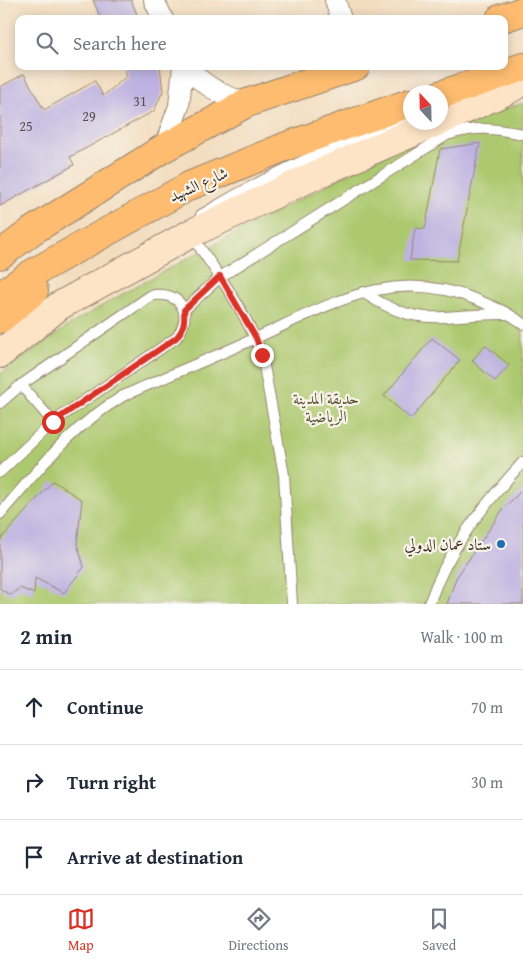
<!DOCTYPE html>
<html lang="en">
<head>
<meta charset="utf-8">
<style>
	body { margin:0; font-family:"Gentium Book Plus",Amiri,serif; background:#f2f2f3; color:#1f2937 }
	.compass { position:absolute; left:403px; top:85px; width:45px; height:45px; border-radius:50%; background:#fff; box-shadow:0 2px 12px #0003; rotate:338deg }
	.stop { position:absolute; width:15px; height:15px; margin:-11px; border:4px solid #d93025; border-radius:50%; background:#fff }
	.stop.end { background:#d93025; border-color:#fff; box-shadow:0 1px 5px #0008 }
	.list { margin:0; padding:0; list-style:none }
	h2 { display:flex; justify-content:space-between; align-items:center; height:65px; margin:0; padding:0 20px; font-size:21px }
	h2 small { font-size:16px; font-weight:400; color:#747a83 }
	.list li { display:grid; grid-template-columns:32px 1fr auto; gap:15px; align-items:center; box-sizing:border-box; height:75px; padding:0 20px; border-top:1px solid #e0e1e3 }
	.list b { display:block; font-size:19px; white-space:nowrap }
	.list em { font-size:16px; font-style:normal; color:#747a83 }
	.icon { flex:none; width:28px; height:28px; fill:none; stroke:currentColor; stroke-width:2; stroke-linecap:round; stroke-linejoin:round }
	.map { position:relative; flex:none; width:523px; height:604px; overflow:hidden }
	.search { position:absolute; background:#fff; box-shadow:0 2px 12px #0003; left:15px; right:15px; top:15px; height:55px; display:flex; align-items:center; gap:12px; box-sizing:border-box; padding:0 18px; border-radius:10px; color:#747a83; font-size:19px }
	.sheet { height:290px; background:#fff }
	nav { display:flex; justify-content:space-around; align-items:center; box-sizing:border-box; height:70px; border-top:1px solid #e0e1e3; background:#fff; font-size:14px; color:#747a83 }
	nav a { display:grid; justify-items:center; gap:2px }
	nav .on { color:#d93025 }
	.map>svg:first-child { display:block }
	.green { fill:#adc96f; stroke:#747a46 }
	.building { fill:#bdb2e1 }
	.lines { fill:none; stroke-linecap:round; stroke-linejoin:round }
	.service-casing { stroke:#97846e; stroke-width:12 }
	.minor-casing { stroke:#97846e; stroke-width:22 }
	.secondary-casing { stroke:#97846e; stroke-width:30 }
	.trunk-casing { stroke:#97846e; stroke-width:30 }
	.service { stroke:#fff; stroke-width:10 }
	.minor { stroke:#fff; stroke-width:20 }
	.secondary { stroke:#fee4c6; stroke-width:28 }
	.trunk { stroke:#fdbc70; stroke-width:28 }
	.route { stroke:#d93025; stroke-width:6 }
	.poi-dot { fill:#1f6fb2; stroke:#f7f3e8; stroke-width:2 }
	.labels { text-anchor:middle; stroke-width:4.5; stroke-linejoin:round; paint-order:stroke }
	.number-label { font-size:14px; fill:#5c4c4f }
	.street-label { font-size:16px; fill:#3b2a1e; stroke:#f7f3e8 }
	.park-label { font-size:16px; fill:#585232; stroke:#f7f3e8 }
	.poi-label { font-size:16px; fill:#3b2a1e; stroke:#f7f3e8; text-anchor:end }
</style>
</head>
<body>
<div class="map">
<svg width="523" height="604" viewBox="0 0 523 604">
	<rect width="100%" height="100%" fill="#f7f3e8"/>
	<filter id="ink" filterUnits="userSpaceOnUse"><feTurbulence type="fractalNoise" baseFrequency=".02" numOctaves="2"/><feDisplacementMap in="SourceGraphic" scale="10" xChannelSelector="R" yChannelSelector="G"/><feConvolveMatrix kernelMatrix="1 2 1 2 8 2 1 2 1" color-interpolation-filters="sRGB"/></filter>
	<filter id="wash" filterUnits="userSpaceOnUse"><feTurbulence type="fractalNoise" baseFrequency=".0096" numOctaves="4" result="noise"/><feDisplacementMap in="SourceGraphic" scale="20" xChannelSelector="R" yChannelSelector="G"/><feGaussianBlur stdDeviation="1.12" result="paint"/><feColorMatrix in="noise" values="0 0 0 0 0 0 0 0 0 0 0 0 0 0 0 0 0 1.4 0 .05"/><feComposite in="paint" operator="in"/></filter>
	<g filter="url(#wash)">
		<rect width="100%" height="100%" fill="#f3ddbf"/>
		<path class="green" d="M523 103V604H0V374L71 324 136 286 411 140Z"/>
		<g id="blocks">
			<g class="building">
				<path d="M93 0H131L139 19H101Z"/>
				<path d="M123 66H160L163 91 154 111 70 157 74 165 0 206V87L24 74 44 110 95 81 103 96 127 76Z"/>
				<path d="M480 143 457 261 410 260 415 228 425 229 440 149Z"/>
				<path d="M432 338 460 360 411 419 384 396Z"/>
				<path d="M485 345 509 365 495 381 472 361Z"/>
				<path d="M53 481 82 500 77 544 84 567 64 593 35 578 34 594 20 588 11 595 0 589V540Z"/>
				<path d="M523 489V604H447L456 578 503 509Z"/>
			</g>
		</g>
	</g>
	<g filter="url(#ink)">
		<use href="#blocks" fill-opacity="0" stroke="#97846e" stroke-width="1"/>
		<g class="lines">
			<g class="service-casing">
				<g id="service">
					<path d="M201 215C267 175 338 143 410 118"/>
					<path d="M191 235C217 272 246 312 262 355L284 475 292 604"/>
					<path d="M363 292C420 331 444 313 506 314"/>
					<path d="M184 310 220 277 447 135C478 126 491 128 523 134"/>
					<path d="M21 385 53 422"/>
					<path d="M0 403 21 385 150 296C180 289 195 314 176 338L53 422 0 472"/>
					<path d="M0 514C40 468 70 428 123 396 167 376 212 358 256 338 333 303 394 265 480 301 496 308 510 313 523 324"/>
					<path d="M429 604C448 548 484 505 523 462"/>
				</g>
			</g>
			<g class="minor-casing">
				<g id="minor">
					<path d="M154 0 163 19"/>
					<path d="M335 0 341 19"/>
					<path d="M186 66C202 85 222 96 247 103"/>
					<path d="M164 148 179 106 183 66"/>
				</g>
			</g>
			<g class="secondary-casing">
				<g id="secondary">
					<path d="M440 121 508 90 523 81"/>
					<path d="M0 354 59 306 190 234 322 172 437 122"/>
				</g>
			</g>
			<g class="trunk-casing">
				<g id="trunk">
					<path d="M500 19 523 11"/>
					<path d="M440 95 523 67"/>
					<path d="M0 255 32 231 164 148 247 103 356 66"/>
					<path d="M0 296 31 274 189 186 287 146 410 103"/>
					<path d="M0 319 34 291"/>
				</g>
			</g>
			<use href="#service" class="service"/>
			<use href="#minor" class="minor"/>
			<use href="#secondary" class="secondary"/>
			<use href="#trunk" class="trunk"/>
		</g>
	</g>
	<g class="lines" filter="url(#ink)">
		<path class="route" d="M53 422 176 338C184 329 185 322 184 310L220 276 256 338 262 355"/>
	</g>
	<circle class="poi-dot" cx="501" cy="544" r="5"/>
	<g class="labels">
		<g class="number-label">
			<text x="140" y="106">31</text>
			<text x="89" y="121">29</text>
			<text x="26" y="131">25</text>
		</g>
		<g class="street-label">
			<text transform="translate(198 184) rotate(-24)" y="6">شارع الشهيد</text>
		</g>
		<g class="park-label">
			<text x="326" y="404">حديقة المدينة<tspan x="326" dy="18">الرياضية</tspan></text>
		</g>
		<g class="poi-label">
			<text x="491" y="550">ستاد عمان الدولي</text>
		</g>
	</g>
</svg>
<svg class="compass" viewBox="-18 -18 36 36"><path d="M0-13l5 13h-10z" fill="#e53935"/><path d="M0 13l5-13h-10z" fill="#747a83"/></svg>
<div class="stop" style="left:53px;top:422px"></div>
<div class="stop end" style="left:262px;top:355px"></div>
<div class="search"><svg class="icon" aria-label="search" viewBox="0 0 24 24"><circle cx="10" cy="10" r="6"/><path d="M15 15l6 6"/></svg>Search here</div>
</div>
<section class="sheet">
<h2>2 min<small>Walk · 100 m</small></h2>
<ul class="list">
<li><svg class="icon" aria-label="ahead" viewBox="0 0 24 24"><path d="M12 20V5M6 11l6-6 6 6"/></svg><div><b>Continue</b></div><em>70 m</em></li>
<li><svg class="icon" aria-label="right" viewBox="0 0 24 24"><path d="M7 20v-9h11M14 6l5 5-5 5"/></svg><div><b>Turn right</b></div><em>30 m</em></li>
<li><svg class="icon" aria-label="arrive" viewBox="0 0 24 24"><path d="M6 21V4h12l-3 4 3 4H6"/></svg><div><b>Arrive at destination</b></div></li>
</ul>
</section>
<nav>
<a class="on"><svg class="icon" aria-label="map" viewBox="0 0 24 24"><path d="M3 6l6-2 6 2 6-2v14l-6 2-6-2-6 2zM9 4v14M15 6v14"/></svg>Map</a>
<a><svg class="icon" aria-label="directions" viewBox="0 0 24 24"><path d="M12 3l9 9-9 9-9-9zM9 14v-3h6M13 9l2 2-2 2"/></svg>Directions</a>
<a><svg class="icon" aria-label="saved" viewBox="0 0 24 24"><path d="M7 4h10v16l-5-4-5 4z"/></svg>Saved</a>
</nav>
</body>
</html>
